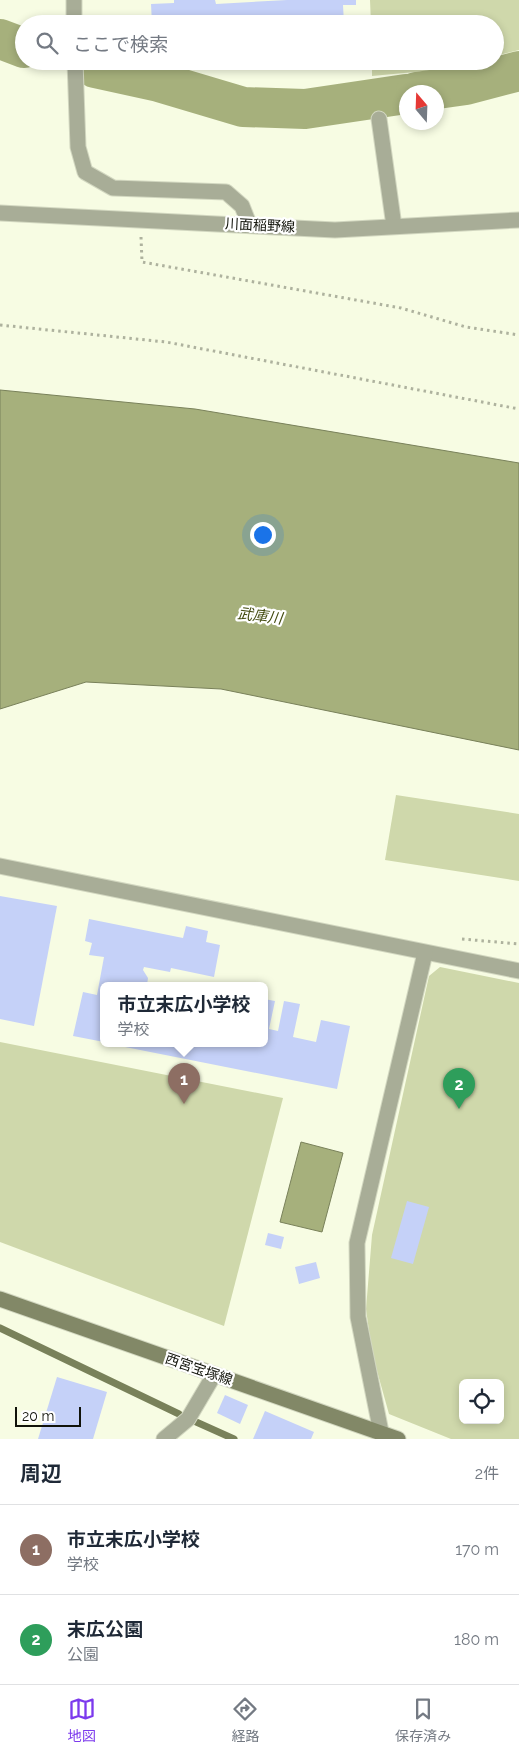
<!DOCTYPE html>
<html lang="ja">
<head>
<meta charset="utf-8">
<style>
	body { margin:0; font-family:Raleway,"Noto Sans JP",sans-serif; background:#f6f6f7; color:#1f2937 }
	.controls { position:absolute; right:15px; bottom:15px; display:grid; overflow:hidden; border-radius:8px; box-shadow:0 2px 8px #0003 }
	.controls button { width:45px; height:45px; display:grid; place-items:center; padding:0; border:0; border-bottom:1px solid #e0e1e3; background:#fff; color:#1f2937; font:25px sans-serif }
	.compass { position:absolute; left:399px; top:85px; width:45px; height:45px; border-radius:50%; background:#fff; box-shadow:0 2px 8px #0003; rotate:341deg }
	.scale { position:absolute; left:15px; bottom:12px; width:66px; box-sizing:border-box; padding-left:5px; border:2px solid #11130a; border-top:0; font-size:14px; line-height:18px; white-space:nowrap; color:#11130a; -webkit-text-stroke:4px #fff; paint-order:stroke }
	.you { position:absolute; left:262px; top:534px; width:18px; height:18px; margin:-12px; border:4px solid #fff; border-radius:50%; background:#1a73e8; box-shadow:0 0 0 8px #1a73e833 }
	.badge { display:grid; place-items:center; width:32px; height:32px; border-radius:50%; background:#7c3aed; color:#fff; font-size:16px; font-weight:700 }
	.pin { position:absolute; translate:-50% -41px; filter:drop-shadow(0 1px 2px #0008) }
	.pin::after { content:''; position:absolute; top:26px; width:18px; height:15px; background:inherit; clip-path:polygon(0 0,100% 0,50% 100%) }
	.popup { position:absolute; left:100px; top:982px; width:168px; height:65px; box-sizing:border-box; display:grid; place-content:center; border-radius:8px; background:#fff; filter:drop-shadow(0 1px 4px #0005); font-size:16px; white-space:nowrap; color:#747a83 }
	.popup b { font-size:19px; color:#1f2937 }
	.popup::after { content:''; position:absolute; left:50%; top:100%; margin-left:-10px; border:10px solid transparent; border-top-color:#fff }
	.list { margin:0; padding:0; list-style:none }
	h2 { display:flex; justify-content:space-between; align-items:center; height:65px; margin:0; padding:0 20px; font-size:21px }
	h2 small { font-size:16px; font-weight:400; color:#747a83 }
	.list li { display:grid; grid-template-columns:32px 1fr auto; gap:15px; align-items:center; box-sizing:border-box; height:90px; padding:0 20px; border-top:1px solid #e0e1e3 }
	.list b { display:block; font-size:19px; white-space:nowrap }
	.list p { margin:0; font-size:16px; white-space:nowrap; color:#747a83 }
	.list em { font-size:16px; font-style:normal; color:#747a83 }
	.icon { flex:none; width:28px; height:28px; fill:none; stroke:currentColor; stroke-width:2; stroke-linecap:round; stroke-linejoin:round }
	.map { position:relative; flex:none; width:519px; height:1439px; overflow:hidden }
	.search { position:absolute; background:#fff; box-shadow:0 2px 8px #0003; left:15px; right:15px; top:15px; height:55px; display:flex; align-items:center; gap:12px; box-sizing:border-box; padding:0 18px; border-radius:28px; color:#747a83; font-size:19px }
	.sheet { height:245px; background:#fff }
	nav { display:flex; justify-content:space-around; align-items:center; box-sizing:border-box; height:70px; border-top:1px solid #e0e1e3; background:#fff; font-size:14px; color:#747a83 }
	nav a { display:grid; justify-items:center; gap:2px }
	nav .on { color:#7c3aed }
	.map>svg:first-child { display:block }
	.green { fill:#cfd8ab; fill-rule:evenodd }
	.water { fill:#a6b07c; stroke:#79815a }
	.lines { fill:none; stroke-linecap:round; stroke-linejoin:round }
	.stream { stroke:#79815a; stroke-width:7 }
	.river { stroke:#a6b07c; stroke-width:40 }
	.building { fill:#c5d1f8 }
	.street-casing { stroke:#d2d7c0; stroke-width:17 }
	.secondary-casing { stroke:#d2d7c0; stroke-width:17 }
	.path { stroke:#aeb29e; stroke-width:3; stroke-dasharray:2.5 4; stroke-linecap:butt }
	.street { stroke:#a8ad97; stroke-width:15 }
	.secondary { stroke:#828867; stroke-width:15 }
	.labels { text-anchor:middle; stroke-width:4.5; stroke-linejoin:round; paint-order:stroke }
	.street-label { font-size:14px; fill:#11130a; stroke:#fff }
	.water-label { font-size:15px; font-style:italic; fill:#444c11; stroke:#fff }
</style>
</head>
<body>
<div class="map">
<svg width="519" height="1439" viewBox="0 0 519 1439">
	<rect width="100%" height="100%" fill="#f7fce3"/>
	<g class="green">
		<path d="M370 0H519V50L495 56V24H371Z"/>
		<path d="M372 61H477L447 69 372 76Z"/>
		<path d="M396 795 519 814V881L385 860Z"/>
		<path d="M440 967 519 983V1439H451L389 1414 372 1353 366 1309 372 1235 429 976ZM463 1383H500V1420H463Z"/>
		<path d="M0 1042 283 1098 224 1326 0 1242Z"/>
	</g>
	<g class="water">
		<path d="M0 390 195 409 519 463V750L221 689 86 682 0 709Z"/>
		<path d="M301 1142 343 1153 322 1232 280 1222Z"/>
	</g>
	<g class="lines">
		<g class="stream">
			<path d="M0 1328 179 1414"/>
			<path d="M194 1421 234 1439"/>
		</g>
		<g class="river">
			<path d="M0 39 24 48"/>
			<path d="M95 68 159 82 243 107 305 109 406 94"/>
			<path d="M416 92 466 85 519 71"/>
		</g>
	</g>
	<g class="building">
		<path d="M174 0H215L216 4 287 0H356V5H343L344 24H152L151 4 174 3Z"/>
		<path d="M0 896 57 906 34 1026 0 1019Z"/>
		<path d="M89 919 183 938 186 926 208 931 206 942 220 945 214 977 171 968 170 972 144 967 143 970 148 978 147 985H104V1042L73 1036 83 992 97 995 104 957 89 955 92 943 85 941Z"/>
		<path d="M264 999 275 1001 269 1029 278 1031 284 1001 300 1004 293 1037 316 1042 321 1020 350 1026 337 1089 110 1044 264 1043Z"/>
		<path d="M407 1201 429 1207 413 1264 391 1258Z"/>
		<path d="M268 1233 284 1237 281 1249 265 1245Z"/>
		<path d="M316 1262 320 1278 299 1284 295 1267Z"/>
		<path d="M57 1377 107 1392 93 1439H38Z"/>
		<path d="M225 1395 248 1405 240 1424 217 1413Z"/>
		<path d="M265 1411 314 1432 311 1439H253Z"/>
	</g>
	<g class="lines">
		<g class="street-casing">
			<g id="street">
				<path d="M74 0V24"/>
				<path d="M75 61 78 147 85 172 113 188 226 192 242 206 249 224"/>
				<path d="M379 119 394 226"/>
				<path d="M0 213 335 230 519 220"/>
				<path d="M0 866 519 971"/>
				<path d="M381 1432 358 1317 357 1243 425 953"/>
				<path d="M164 1439 188 1419 214 1375"/>
			</g>
		</g>
		<g class="secondary-casing">
			<path id="secondary" d="M0 1299 398 1439"/>
		</g>
		<g class="path">
			<path d="M141 237 142 262 401 308 466 327 519 335"/>
			<path d="M0 325 166 342 519 409"/>
			<path d="M462 939 519 944"/>
		</g>
		<use href="#street" class="street"/>
		<use href="#secondary" class="secondary"/>
	</g>
	<g class="labels">
		<g class="street-label">
			<text transform="translate(260 225) rotate(3)" y="5">川面稲野線</text>
			<text transform="translate(199 1369) rotate(19)" y="5">西宮宝塚線</text>
		</g>
		<g class="water-label">
			<text transform="translate(260 616) rotate(7)" y="5">武庫川</text>
		</g>
	</g>
</svg>
<div class="controls">
<button><svg class="icon" aria-label="locate" viewBox="0 0 24 24"><circle cx="12" cy="12" r="6"/><path d="M12 2v4M12 18v4M2 12h4M18 12h4"/></svg></button>
</div>
<svg class="compass" viewBox="-18 -18 36 36"><path d="M0-13l5 13h-10z" fill="#e53935"/><path d="M0 13l5-13h-10z" fill="#747a83"/></svg>
<div class="scale">20 m</div>
<div class="you"></div>
<div class="pin badge" style="left:184px;top:1104px;background:#8d6e63">1</div>
<div class="popup"><b>市立末広小学校</b>学校</div>
<div class="pin badge" style="left:459px;top:1109px;background:#2e9e5b">2</div>
<div class="search"><svg class="icon" aria-label="search" viewBox="0 0 24 24"><circle cx="10" cy="10" r="6"/><path d="M15 15l6 6"/></svg>ここで検索</div>
</div>
<section class="sheet">
<h2>周辺<small>2件</small></h2>
<ul class="list">
<li><span class="badge" style="background:#8d6e63">1</span><div><b>市立末広小学校</b><p>学校</p></div><em>170 m</em></li>
<li><span class="badge" style="background:#2e9e5b">2</span><div><b>末広公園</b><p>公園</p></div><em>180 m</em></li>
</ul>
</section>
<nav>
<a class="on"><svg class="icon" aria-label="map" viewBox="0 0 24 24"><path d="M3 6l6-2 6 2 6-2v14l-6 2-6-2-6 2zM9 4v14M15 6v14"/></svg>地図</a>
<a><svg class="icon" aria-label="directions" viewBox="0 0 24 24"><path d="M12 3l9 9-9 9-9-9zM9 14v-3h6M13 9l2 2-2 2"/></svg>経路</a>
<a><svg class="icon" aria-label="saved" viewBox="0 0 24 24"><path d="M7 4h10v16l-5-4-5 4z"/></svg>保存済み</a>
</nav>
</body>
</html>
